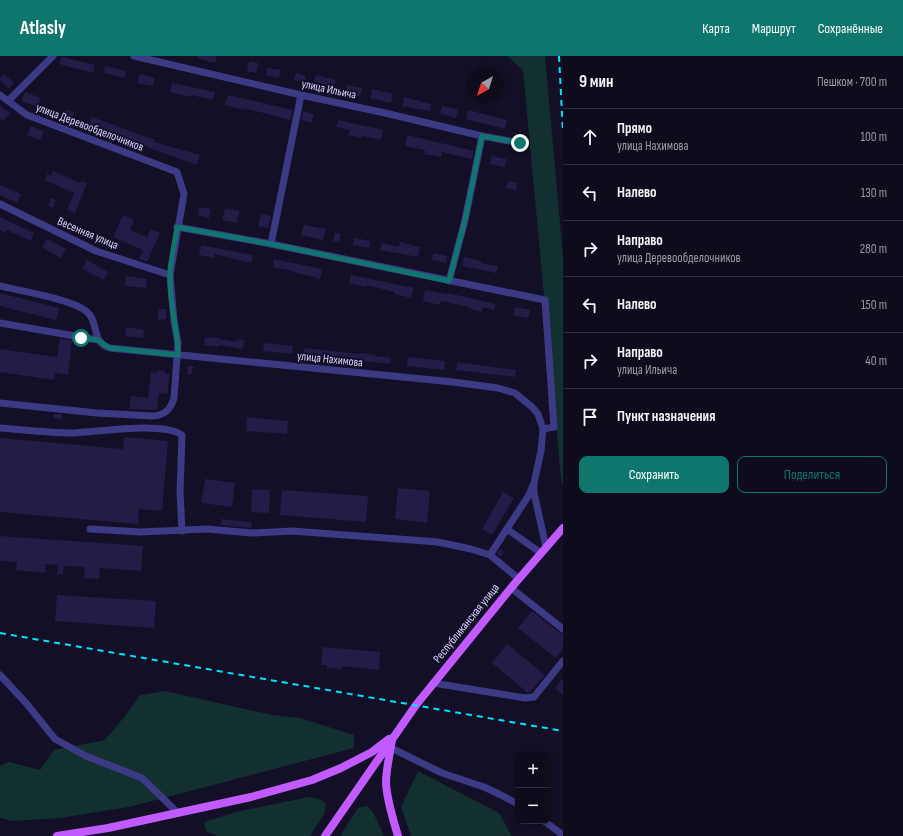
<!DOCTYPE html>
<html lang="ru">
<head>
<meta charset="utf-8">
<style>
	body { margin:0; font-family:"Sofia Sans Condensed",sans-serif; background:#171425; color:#f1f3f6 }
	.controls { position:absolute; right:12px; bottom:12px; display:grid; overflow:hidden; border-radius:8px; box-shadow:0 2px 6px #0003 }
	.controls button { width:36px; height:36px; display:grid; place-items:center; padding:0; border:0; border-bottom:1px solid #2e2b3b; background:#0e0b1c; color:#f1f3f6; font:20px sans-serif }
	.compass { position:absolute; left:467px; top:12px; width:36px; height:36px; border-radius:50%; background:#0e0b1c; box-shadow:0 2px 6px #0003; rotate:219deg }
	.stop { position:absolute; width:12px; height:12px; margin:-9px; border:3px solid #0f766e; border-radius:50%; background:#fff }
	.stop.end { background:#0f766e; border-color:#fff; box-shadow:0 1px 4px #0008 }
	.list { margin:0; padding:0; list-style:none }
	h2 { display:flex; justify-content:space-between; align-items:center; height:52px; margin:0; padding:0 16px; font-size:17px }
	h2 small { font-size:13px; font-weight:400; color:#9b9ba3 }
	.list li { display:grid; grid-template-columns:26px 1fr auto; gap:12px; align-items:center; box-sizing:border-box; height:56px; padding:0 16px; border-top:1px solid #2e2b3b }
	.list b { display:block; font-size:15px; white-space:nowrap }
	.list p { margin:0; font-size:13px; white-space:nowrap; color:#9b9ba3 }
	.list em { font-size:13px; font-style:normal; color:#9b9ba3 }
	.actions { display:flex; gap:8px; padding:12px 16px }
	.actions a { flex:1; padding:9px 0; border:1px solid #0f766e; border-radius:8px; text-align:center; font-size:14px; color:#0f766e }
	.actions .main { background:#0f766e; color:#fff }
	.icon { flex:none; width:22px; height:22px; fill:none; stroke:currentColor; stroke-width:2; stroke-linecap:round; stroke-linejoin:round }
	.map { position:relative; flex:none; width:563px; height:780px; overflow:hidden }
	header { display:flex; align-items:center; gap:24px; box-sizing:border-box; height:56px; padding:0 20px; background:#0f766e; color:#fff }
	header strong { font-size:19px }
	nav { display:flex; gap:22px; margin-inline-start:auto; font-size:14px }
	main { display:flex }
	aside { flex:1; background:#0e0b1c }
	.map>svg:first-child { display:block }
	.green { fill:#12302f }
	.building { fill:#241b47 }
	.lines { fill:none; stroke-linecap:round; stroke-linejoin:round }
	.minor { stroke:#3d3a85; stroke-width:7 }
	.major { stroke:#c25bff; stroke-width:8 }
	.rail { stroke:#00e5ff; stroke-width:2; stroke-dasharray:6 5; stroke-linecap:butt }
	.route { stroke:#0f766e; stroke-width:5 }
	.labels { text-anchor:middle; stroke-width:4; stroke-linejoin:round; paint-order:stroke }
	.street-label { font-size:12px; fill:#d9d4ff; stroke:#130f26 }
</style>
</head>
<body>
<header>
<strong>Atlasly</strong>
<nav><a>Карта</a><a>Маршрут</a><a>Сохранённые</a></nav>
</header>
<main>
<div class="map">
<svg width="563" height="780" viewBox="0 0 563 780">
	<rect width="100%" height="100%" fill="#130f26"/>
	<g class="green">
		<path d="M507 0H545L563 200V429L561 422 523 14Z"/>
		<path d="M165 635 272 659 300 662 354 679V692L129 751 60 762 12 765 0 762V710L9 706 40 714 54 694 105 684C117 669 130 655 140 639Z"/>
		<path d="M418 715 499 757 512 780H411L401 751Z"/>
		<path d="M309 741 319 743 326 748 324 758 310 780H217L206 775 204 766 240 755Z"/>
		<path d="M367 750 373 756 384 780H340L358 752Z"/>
	</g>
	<g class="building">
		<path d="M198 0H217L215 7 197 2Z"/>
		<path d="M62 1 95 9 93 17 59 8Z"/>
		<path d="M249 5 258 7 256 17 247 15Z"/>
		<path d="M105 10 126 15 125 22 104 17Z"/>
		<path d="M267 12 281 14 279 22 266 19Z"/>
		<path d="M296 17 306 20 304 26 294 24Z"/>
		<path d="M4 18 14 27 9 33 0 24V22Z"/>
		<path d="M139 18 155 22 153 30 137 27Z"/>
		<path d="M316 19 336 24 333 34 313 29Z"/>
		<path d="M172 27 215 36 213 44 191 39 190 41 170 36Z"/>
		<path d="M347 29 362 32 360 40 345 37Z"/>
		<path d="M372 33 393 38 391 47 370 42Z"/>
		<path d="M25 36 41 42 38 51 21 45Z"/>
		<path d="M228 39 293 54 291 61 290 64 244 52V54L225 49Z"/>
		<path d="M404 41 431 48 430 55 402 50Z"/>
		<path d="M0 49 10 57 3 65 0 62Z"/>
		<path d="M442 50 458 53 456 62 440 58Z"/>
		<path d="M66 53 74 56 72 64 63 61Z"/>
		<path d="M468 54 507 64 505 73 466 63Z"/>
		<path d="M303 55 314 58 311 67 301 64Z"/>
		<path d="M92 61 155 84 154 86 200 99 197 109 89 70Z"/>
		<path d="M338 64 383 74 381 84 362 80 361 82 348 79 350 74 336 71Z"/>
		<path d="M31 70 44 75 40 84 27 79Z"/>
		<path d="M407 79 474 95 472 103 442 96 441 101 424 98 425 94 405 90Z"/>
		<path d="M492 100 506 103 505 111 490 108Z"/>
		<path d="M53 115 80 127 81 125 87 127 75 157 67 154 74 137 45 124 47 118 51 120Z"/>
		<path d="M508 125 517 127 516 134 506 132Z"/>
		<path d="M0 129 21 138 17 147 0 139Z"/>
		<path d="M51 142 56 144 53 152 48 150Z"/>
		<path d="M199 151 211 153 209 162 198 159Z"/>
		<path d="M225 152 240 155 237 167 222 164Z"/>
		<path d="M261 158 271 160 268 172 258 170Z"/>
		<path d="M123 159 134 164 130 174 147 181 151 173 160 177 147 206 139 203 143 194 113 181Z"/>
		<path d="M0 161 34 177 31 185 7 174 6 177 0 174Z"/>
		<path d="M304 169 326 173 323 184 301 179Z"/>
		<path d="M335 176 341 178 339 186 333 185Z"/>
		<path d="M354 182 371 185 369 192 353 189Z"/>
		<path d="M47 183 66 193 61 202 42 191Z"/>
		<path d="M400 186 420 191 418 201 380 194 382 187 399 191Z"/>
		<path d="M201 189 253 199 251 207 214 198V202L199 199Z"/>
		<path d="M433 197 447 200 446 207 432 204Z"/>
		<path d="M464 201 481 205V207L498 210 496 217 462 210Z"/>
		<path d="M274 203 322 213 320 223 315 222V221L293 216 294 215 273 211Z"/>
		<path d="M87 204 108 216 104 224 82 213Z"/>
		<path d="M351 219 414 232 411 242 395 238V236L366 229 365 231 349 227Z"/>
		<path d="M126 220 147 223 146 232 125 230Z"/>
		<path d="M425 234 448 238V237L496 248 494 254 483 251 482 256 468 252 469 251 441 245 440 249 423 245Z"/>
		<path d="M0 237 59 252 56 264 0 250Z"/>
		<path d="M515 251 530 254 528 262 513 259Z"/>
		<path d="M158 253H166V263L158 264Z"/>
		<path d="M126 271 144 274 143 282 125 280Z"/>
		<path d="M205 281 219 282V283L236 286 237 283 244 284 243 293 219 289V291L204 289Z"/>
		<path d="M60 282 72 285 68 319 55 317 54 324 0 316V293L57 301Z"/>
		<path d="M264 287 293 290 292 298 263 295Z"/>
		<path d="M304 292 360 298V297L375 299V300L391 302 390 308 303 299Z"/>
		<path d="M408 301 445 305 444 314 407 310Z"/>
		<path d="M457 306 516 314 515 321 456 314Z"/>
		<path d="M188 310H193L192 318H187Z"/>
		<path d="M157 314 165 315V318H170L167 338 159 337 157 354 129 353 131 340 148 342 151 316 156 317Z"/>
		<path d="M54 358H62V363L53 362Z"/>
		<path d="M247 361 288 365 287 378 246 375Z"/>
		<path d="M124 381 168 385 162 455 139 453 138 468 0 456V382L123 393Z"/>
		<path d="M205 423 235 427 232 451 201 447Z"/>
		<path d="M398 432 430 435 427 467 395 463Z"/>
		<path d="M252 433 270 434 269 457 251 456Z"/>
		<path d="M282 434 368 440 366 466 280 459Z"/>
		<path d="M503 436 514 442 492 479 482 473Z"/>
		<path d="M221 463 252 466 251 472 221 469Z"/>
		<path d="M0 480 143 490 141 515 100 512 99 523 84 522 85 511 64 510 63 519 57 518 58 509 45 508V517L16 514 17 506 0 505Z"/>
		<path d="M500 493 504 496 501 501 497 498Z"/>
		<path d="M57 539 156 545 154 572 55 565Z"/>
		<path d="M532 555 560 577 563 578V593L556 602 518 572Z"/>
		<path d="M507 588 545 619 530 636 528 637 492 607Z"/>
		<path d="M323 591 380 596 379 614 342 610V613L327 612V609H321Z"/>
		<path d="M563 622V639L555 632Z"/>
	</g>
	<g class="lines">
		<g class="minor">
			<path d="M134 0 301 39 385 57 482 80 520 87"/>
			<path d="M0 39 27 59 177 116 184 138 170 219 174 265 178 287 174 342C171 353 165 359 153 360L97 357 0 347"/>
			<path d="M9 44 53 0"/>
			<path d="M0 148 96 195 170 219"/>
			<path d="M177 171 271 188 545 244 554 371 543 373"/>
			<path d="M271 188 301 39"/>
			<path d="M449 225 465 164 482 80"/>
			<path d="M0 230C21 235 71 243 86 255 100 266 90 286 110 292L453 326 498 332 515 337 532 351 538 358 543 373 541 395 534 427V437L546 491"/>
			<path d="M0 267 98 284"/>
			<path d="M0 372C24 374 49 377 73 377 99 376 162 365 182 379L180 436 182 475"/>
			<path d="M90 473 140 476 207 473 252 477 292 475 438 486 471 493 490 499 519 523"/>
			<path d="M507 473 541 497"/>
			<path d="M490 499 529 439 533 429"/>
			<path d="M511 532 563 573"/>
			<path d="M0 619 26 647 55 683 86 700 142 722 178 757"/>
			<path d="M433 627 525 642 534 641 563 605"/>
			<path d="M391 692 442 717 484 731 499 738 518 748"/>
			<path d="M544 765 563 779"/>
		</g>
		<g class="major">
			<path d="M392 683C390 698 386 713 386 727 387 745 393 763 398 780"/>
			<path d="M57 780 108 772 251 741 312 724 341 712 372 696 389 683"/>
			<path d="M325 780 416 649 511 532 563 472"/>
		</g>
		<g class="rail">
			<path d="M559 0 563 77"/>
			<path d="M0 577 563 675"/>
		</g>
	</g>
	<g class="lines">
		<path class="route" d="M81 282 98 284 106 290 110 292 178 299C178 273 169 247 170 220 170 204 175 187 177 171L271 188 449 225 465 164 482 80 520 87"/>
	</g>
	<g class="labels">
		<g class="street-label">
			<text transform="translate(329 33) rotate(12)" y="4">улица Ильича</text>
			<text transform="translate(90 71) rotate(21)" y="4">улица Деревообделочников</text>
			<text transform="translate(88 177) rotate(23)" y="4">Весенняя улица</text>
			<text transform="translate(330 303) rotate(6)" y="4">улица Нахимова</text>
			<text transform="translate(466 567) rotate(-51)" y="4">Республиканская улица</text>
		</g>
	</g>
</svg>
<div class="controls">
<button>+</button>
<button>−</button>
</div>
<svg class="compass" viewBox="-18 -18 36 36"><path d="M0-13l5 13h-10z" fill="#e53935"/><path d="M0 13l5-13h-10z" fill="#9b9ba3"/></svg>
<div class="stop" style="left:81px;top:282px"></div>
<div class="stop end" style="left:520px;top:87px"></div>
</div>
<aside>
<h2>9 мин<small>Пешком · 700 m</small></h2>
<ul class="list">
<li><svg class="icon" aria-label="ahead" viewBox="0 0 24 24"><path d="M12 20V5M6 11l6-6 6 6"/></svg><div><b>Прямо</b><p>улица Нахимова</p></div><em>100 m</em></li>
<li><svg class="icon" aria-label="left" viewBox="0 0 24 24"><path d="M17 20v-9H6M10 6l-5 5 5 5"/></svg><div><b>Налево</b></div><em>130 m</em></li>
<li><svg class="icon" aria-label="right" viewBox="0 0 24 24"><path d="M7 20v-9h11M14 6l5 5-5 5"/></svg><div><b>Направо</b><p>улица Деревообделочников</p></div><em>280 m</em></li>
<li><svg class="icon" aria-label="left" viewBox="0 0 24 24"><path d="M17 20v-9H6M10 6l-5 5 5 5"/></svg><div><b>Налево</b></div><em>150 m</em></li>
<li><svg class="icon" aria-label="right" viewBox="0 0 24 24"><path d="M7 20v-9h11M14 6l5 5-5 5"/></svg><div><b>Направо</b><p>улица Ильича</p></div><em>40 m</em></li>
<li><svg class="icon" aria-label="arrive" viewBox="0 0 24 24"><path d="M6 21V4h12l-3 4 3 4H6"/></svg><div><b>Пункт назначения</b></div></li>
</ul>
<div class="actions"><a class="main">Сохранить</a><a>Поделиться</a></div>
</aside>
</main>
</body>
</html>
